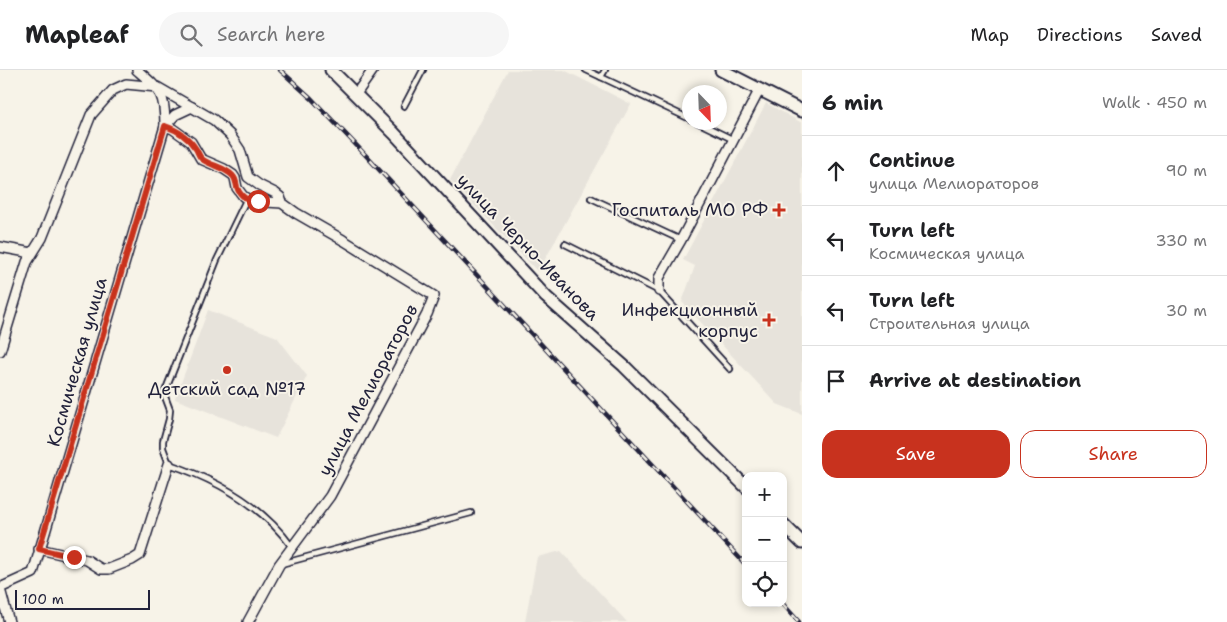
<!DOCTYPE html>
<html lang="en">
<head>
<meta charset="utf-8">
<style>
	body { margin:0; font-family:"Shantell Sans",sans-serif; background:#f6f6f6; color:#202124 }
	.controls { position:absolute; right:15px; bottom:15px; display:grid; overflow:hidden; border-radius:10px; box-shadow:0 2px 8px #0003 }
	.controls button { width:45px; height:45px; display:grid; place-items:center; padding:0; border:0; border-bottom:1px solid #e0e0e0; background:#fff; color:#202124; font:25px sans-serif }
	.compass { position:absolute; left:682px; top:15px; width:45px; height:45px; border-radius:50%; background:#fff; box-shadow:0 2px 8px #0003; rotate:157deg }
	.scale { position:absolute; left:15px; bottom:12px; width:135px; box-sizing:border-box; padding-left:5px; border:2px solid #22223b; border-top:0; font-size:14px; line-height:18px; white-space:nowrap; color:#22223b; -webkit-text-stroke:4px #f7f3e8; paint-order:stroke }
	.stop { position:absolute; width:15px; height:15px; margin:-11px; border:4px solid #c8321e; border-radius:50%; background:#fff }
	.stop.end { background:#c8321e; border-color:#fff; box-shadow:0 1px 5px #0008 }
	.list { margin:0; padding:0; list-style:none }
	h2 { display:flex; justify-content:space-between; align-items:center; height:65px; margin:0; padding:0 20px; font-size:21px }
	h2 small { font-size:16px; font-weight:400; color:#757577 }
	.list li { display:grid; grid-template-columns:32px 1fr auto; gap:15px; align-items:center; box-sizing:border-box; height:70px; padding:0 20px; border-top:1px solid #e0e0e0 }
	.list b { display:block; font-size:19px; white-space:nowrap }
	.list p { margin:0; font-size:16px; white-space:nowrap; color:#757577 }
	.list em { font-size:16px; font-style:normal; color:#757577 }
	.actions { display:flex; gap:10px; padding:15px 20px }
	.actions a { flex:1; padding:11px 0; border:1px solid #c8321e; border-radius:15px; text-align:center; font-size:18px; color:#c8321e }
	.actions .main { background:#c8321e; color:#fff }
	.icon { flex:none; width:28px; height:28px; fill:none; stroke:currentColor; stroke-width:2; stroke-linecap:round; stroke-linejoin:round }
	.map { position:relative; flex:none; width:802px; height:552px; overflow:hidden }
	header { display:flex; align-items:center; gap:30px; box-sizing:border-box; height:70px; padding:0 25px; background:#fff; border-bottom:1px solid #e0e0e0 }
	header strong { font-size:24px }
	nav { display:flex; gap:28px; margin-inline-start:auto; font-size:18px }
	.search { width:350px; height:45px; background:#f6f6f6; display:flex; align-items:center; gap:12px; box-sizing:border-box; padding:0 18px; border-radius:28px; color:#757577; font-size:19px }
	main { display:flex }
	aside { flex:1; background:#fff }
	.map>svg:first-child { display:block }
	.built { fill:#e7e3db }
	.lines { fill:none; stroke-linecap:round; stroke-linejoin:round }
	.lane-casing { stroke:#22223b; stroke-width:8 }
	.street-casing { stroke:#22223b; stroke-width:12 }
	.secondary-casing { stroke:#22223b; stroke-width:15 }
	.lane { stroke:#f7f3e8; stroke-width:4.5 }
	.street { stroke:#f7f3e8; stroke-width:9 }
	.secondary { stroke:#f7f3e8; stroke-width:11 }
	.rail-casing { stroke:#22223b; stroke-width:4.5 }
	.rail { stroke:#f7f3e8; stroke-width:2.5; stroke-dasharray:8; stroke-linecap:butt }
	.route { stroke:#c8321e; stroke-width:6 }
	.poi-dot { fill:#c8321e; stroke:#f7f3e8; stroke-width:2 }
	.labels { text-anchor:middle; stroke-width:4; stroke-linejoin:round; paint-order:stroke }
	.poi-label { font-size:18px; fill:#22223b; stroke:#f7f3e8; text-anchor:end }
	.street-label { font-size:18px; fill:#22223b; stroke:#f7f3e8 }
</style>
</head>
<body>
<header>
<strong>Mapleaf</strong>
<div class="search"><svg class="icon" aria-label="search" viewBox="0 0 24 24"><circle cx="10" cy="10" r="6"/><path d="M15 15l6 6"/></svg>Search here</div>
<nav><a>Map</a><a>Directions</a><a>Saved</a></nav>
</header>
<main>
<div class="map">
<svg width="802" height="552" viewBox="0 0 802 552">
	<rect width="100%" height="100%" fill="#f7f3e8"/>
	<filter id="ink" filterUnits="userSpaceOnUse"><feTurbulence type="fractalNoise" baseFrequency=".02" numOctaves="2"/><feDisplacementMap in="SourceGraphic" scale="10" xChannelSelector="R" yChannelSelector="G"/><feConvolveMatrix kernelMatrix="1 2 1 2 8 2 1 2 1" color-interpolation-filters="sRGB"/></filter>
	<g filter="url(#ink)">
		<g class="built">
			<path d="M508 0H564L631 34 538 202 450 110Z"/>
			<path d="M766 33 802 53V344L777 334 682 232 695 196 683 190Z"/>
			<path d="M208 240 277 267 307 306 276 368 175 329Z"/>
			<path d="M561 481 627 552H525L537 487Z"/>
		</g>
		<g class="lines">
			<g class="lane-casing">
				<g id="lane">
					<path d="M586 0 601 7"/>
					<path d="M605 0 601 7 690 49"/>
					<path d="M404 36 423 0"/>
					<path d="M697 52 732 69"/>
					<path d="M247 128 217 190 164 324 170 340 169 349 163 371V378L169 394C217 410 262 435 292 477"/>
					<path d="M591 128 681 170"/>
					<path d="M565 174 659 221 730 299"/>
					<path d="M281 494 471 443"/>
				</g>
			</g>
			<g class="street-casing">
				<g id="street">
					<path d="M137 0C161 21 165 23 165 56"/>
					<path d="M356 24 373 0"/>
					<path d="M165 56 173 59 191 72 201 89 224 99 233 105 235 108 237 118 243 126 250 131 282 133 296 143 343 170 434 226 427 244 330 426 279 495 248 552"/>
					<path d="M0 177 32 183"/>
					<path d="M659 221V208L681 170 760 19"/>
					<path d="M0 281 27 192 42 168 91 45 113 20 126 14 157 17 214 50 230 65 240 80 248 107 259 115 275 123 280 127 282 133"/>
					<path d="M39 479 87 490 101 499H109L132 490 140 485 169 394"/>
					<path d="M0 518 33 503 165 56 175 45 192 37"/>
					<path d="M0 519 9 552"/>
				</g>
			</g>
			<g class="secondary-casing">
				<g id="secondary">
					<path d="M331 0 394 63 546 227 624 296 746 417"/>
					<path d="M721 0 802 41"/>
					<path d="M783 454 802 473"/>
				</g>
			</g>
			<use href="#lane" class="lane"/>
			<use href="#street" class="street"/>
			<use href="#secondary" class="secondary"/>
			<g class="rail-casing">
				<g id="rail">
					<path d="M280 0 311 28 358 77 746 495"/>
					<path d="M782 533 799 552"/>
				</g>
			</g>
			<use href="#rail" class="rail"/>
		</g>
	</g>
	<g class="lines" filter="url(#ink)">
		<path class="route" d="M74 487 39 479 165 56C177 60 189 68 196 79 198 82 199 87 202 89 211 96 225 97 233 106 236 109 236 113 237 117 240 127 249 131 258 131"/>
	</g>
	<g class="poi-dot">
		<path d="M776.5 132.5h5v5h5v5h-5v5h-5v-5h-5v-5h5z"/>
		<path d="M766.5 242.5h5v5h5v5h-5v5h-5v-5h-5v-5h5z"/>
		<circle cx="227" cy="300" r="5"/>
	</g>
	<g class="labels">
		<g class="poi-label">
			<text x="768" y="146">Госпиталь МО РФ</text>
			<text x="758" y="246">Инфекционный<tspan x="758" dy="21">корпус</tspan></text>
			<text x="227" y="325" text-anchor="middle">Детский сад №17</text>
		</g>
		<g class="street-label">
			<text transform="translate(528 177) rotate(46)" y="6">улица Черно-Иванова</text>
			<text transform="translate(77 292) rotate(-74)" y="6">Космическая улица</text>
			<text transform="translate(368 320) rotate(-62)" y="6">улица Мелиораторов</text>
		</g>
	</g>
</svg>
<div class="controls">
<button>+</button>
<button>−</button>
<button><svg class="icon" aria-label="locate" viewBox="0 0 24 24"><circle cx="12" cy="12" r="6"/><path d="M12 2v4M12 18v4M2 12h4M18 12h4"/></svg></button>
</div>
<svg class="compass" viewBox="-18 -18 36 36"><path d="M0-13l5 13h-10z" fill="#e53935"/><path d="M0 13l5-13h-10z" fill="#757577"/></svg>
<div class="scale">100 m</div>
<div class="stop" style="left:258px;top:131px"></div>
<div class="stop end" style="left:74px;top:487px"></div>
</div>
<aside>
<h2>6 min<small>Walk · 450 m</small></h2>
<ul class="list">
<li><svg class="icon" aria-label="ahead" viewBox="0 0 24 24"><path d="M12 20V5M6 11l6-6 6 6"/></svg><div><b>Continue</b><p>улица Мелиораторов</p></div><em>90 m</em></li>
<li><svg class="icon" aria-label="left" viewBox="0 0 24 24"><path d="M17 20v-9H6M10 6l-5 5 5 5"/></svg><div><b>Turn left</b><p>Космическая улица</p></div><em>330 m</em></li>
<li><svg class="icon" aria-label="left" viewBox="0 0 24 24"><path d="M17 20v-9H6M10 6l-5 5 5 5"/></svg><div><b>Turn left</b><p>Строительная улица</p></div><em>30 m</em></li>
<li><svg class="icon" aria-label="arrive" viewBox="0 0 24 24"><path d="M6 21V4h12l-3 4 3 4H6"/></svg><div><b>Arrive at destination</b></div></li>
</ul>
<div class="actions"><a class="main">Save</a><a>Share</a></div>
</aside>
</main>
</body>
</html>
